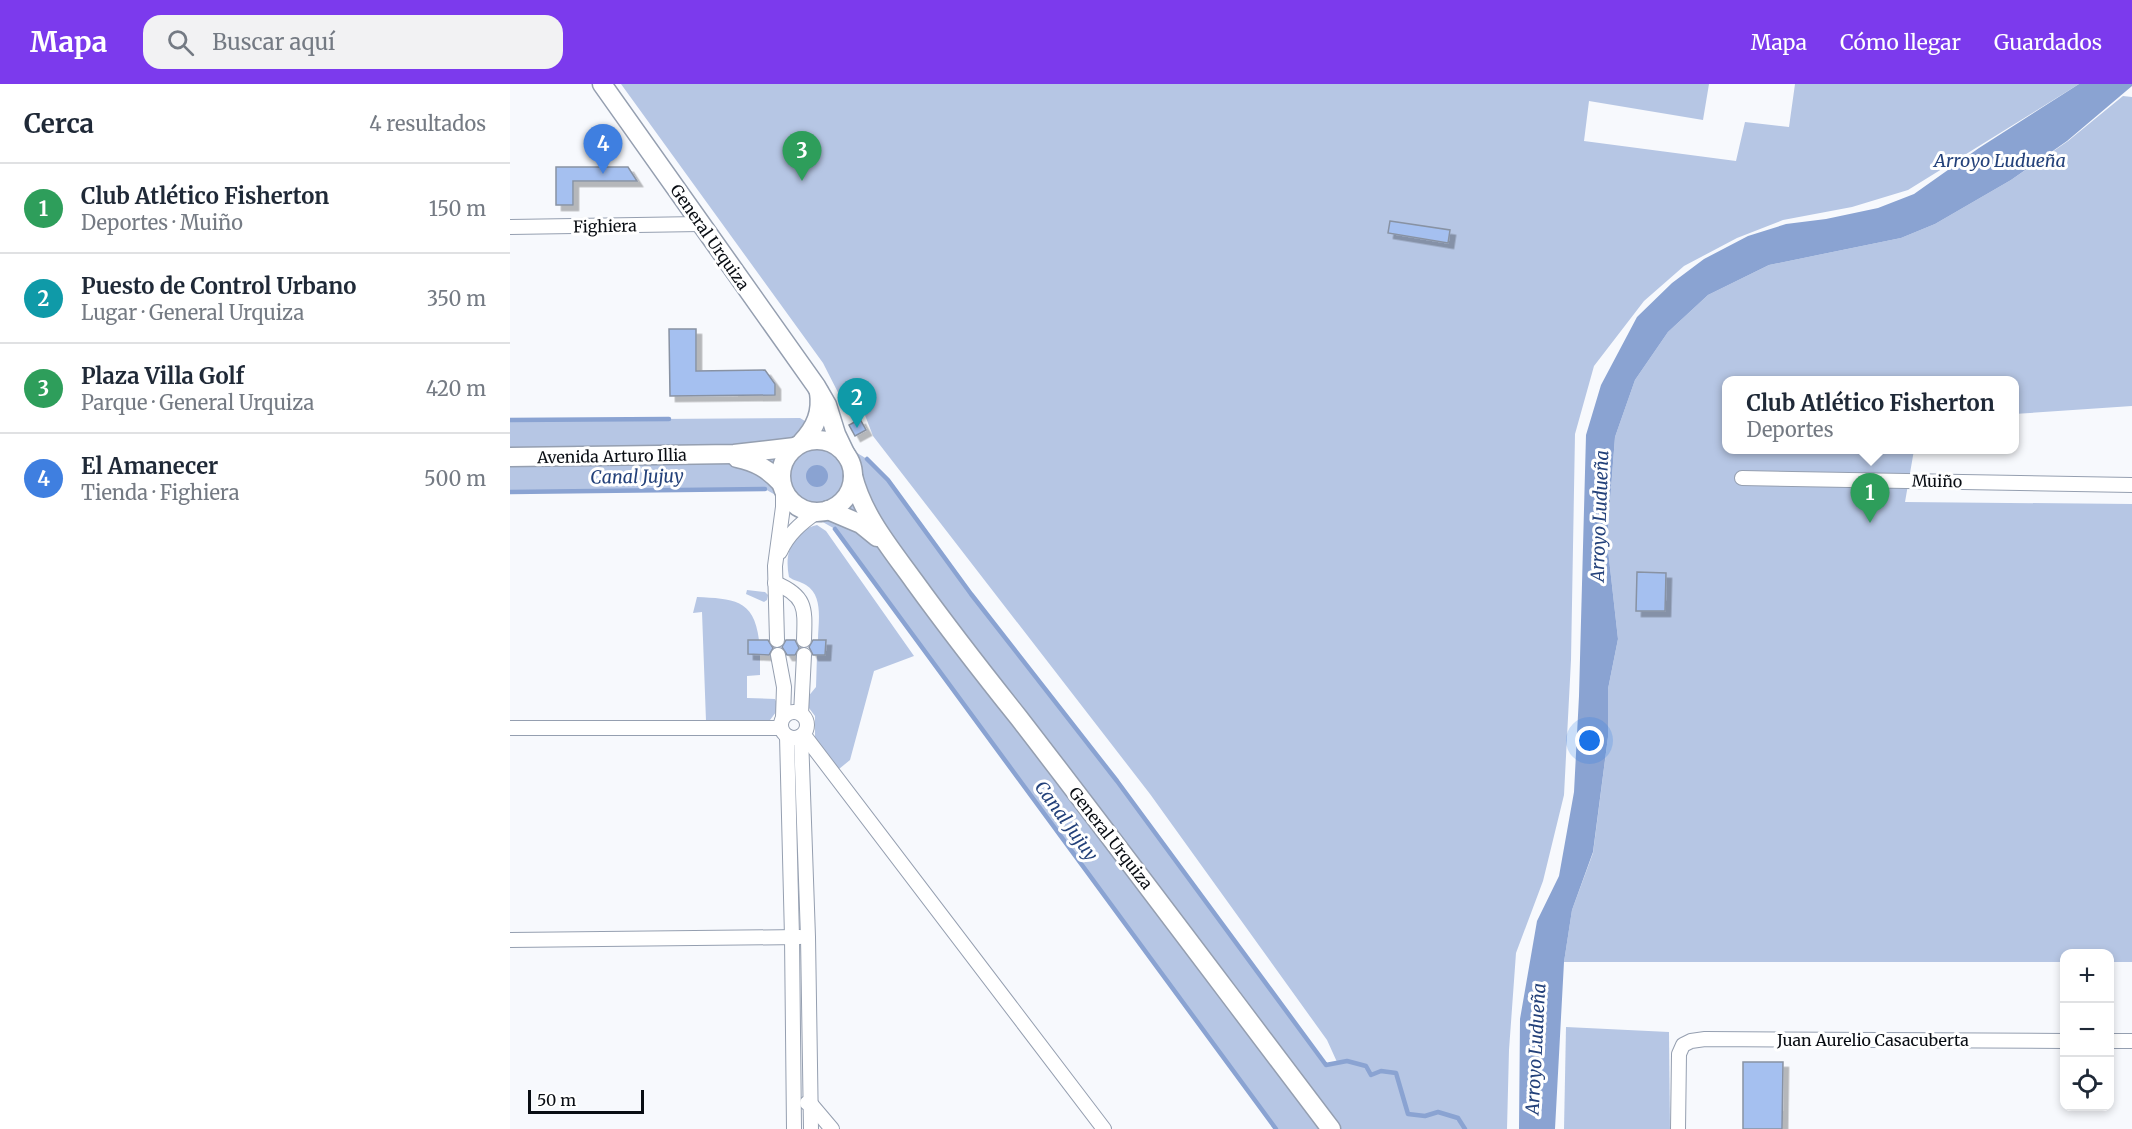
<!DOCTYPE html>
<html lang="es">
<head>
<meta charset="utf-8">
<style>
	body { margin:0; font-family:Merriweather,serif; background:#f2f2f3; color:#1f2937 }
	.controls { position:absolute; right:18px; bottom:18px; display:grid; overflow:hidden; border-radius:12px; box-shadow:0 3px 9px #0003 }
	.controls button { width:54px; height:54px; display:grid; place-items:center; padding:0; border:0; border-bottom:2px solid #e0e1e3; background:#fff; color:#1f2937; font:30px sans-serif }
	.scale { position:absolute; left:18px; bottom:15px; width:116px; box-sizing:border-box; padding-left:6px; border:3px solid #090d13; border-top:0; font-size:16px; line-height:21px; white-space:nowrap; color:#090d13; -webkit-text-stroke:4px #fff; paint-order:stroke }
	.you { position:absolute; left:1080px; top:657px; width:21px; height:21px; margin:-15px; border:4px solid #fff; border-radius:50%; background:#1a73e8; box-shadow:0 0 0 9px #1a73e833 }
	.badge { display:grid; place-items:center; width:39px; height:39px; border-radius:50%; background:#7c3aed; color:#fff; font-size:20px; font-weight:700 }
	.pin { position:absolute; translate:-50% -50px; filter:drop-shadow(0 2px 3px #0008) }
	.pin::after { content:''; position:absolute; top:32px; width:21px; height:18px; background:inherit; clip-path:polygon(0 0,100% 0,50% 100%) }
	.popup { position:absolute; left:1212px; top:292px; width:297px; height:78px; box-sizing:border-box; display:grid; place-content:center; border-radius:12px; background:#fff; filter:drop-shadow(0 2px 4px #0005); font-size:20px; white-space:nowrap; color:#747a83 }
	.popup b { font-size:22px; color:#1f2937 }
	.popup::after { content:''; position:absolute; left:50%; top:100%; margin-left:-12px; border:12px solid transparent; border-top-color:#fff }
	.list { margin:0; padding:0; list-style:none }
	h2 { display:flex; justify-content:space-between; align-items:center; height:78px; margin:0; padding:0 24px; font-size:26px }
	h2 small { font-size:20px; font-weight:400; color:#747a83 }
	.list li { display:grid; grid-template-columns:39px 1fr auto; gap:18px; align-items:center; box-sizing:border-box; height:90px; padding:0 24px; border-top:2px solid #e0e1e3 }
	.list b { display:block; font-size:22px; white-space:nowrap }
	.list p { margin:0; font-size:20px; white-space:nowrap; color:#747a83 }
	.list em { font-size:20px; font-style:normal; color:#747a83 }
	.icon { flex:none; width:33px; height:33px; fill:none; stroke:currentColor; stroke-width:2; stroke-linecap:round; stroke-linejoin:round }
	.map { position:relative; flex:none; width:1622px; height:1045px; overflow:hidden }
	header { display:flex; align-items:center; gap:36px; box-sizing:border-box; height:84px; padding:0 30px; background:#7c3aed; color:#fff }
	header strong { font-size:28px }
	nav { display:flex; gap:33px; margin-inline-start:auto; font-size:21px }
	.search { width:420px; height:54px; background:#f2f2f3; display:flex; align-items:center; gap:15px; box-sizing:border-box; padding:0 21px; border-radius:18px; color:#747a83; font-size:22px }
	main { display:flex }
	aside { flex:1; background:#fff }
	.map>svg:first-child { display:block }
	.green { fill:#b6c6e4 }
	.water { fill:#8aa3d2 }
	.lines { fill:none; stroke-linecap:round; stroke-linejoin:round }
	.stream { stroke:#8aa3d2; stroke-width:4.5 }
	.building { fill:#a5c0f0; stroke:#8892a3; stroke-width:1.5; filter:url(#shadow) }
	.street-casing { stroke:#959fb0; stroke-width:16 }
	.secondary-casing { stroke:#959fb0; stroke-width:21 }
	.street { stroke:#fff; stroke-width:14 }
	.secondary { stroke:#fff; stroke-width:18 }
	.labels { text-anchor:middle; stroke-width:6; stroke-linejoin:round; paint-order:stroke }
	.street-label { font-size:16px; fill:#090d13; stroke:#fff }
	.water-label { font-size:18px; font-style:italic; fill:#23417a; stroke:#fff }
</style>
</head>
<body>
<header>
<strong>Mapa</strong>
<div class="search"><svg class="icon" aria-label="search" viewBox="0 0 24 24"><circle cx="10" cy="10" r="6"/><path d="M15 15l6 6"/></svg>Buscar aquí</div>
<nav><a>Mapa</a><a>Cómo llegar</a><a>Guardados</a></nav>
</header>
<main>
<aside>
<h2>Cerca<small>4 resultados</small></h2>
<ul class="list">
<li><span class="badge" style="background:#2e9e5b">1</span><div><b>Club Atlético Fisherton</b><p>Deportes · Muiño</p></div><em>150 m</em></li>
<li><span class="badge" style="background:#0f9aa8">2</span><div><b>Puesto de Control Urbano</b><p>Lugar · General Urquiza</p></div><em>350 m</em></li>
<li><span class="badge" style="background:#2e9e5b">3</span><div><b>Plaza Villa Golf</b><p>Parque · General Urquiza</p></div><em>420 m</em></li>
<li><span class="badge" style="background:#3f7fe0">4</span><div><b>El Amanecer</b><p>Tienda · Fighiera</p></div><em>500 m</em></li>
</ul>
</aside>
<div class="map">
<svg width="1622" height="1045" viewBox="0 0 1622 1045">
	<defs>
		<filter id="shadow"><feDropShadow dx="5.5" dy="5.5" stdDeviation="0" flood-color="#0004"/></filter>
	</defs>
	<rect width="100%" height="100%" fill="#f7f9fd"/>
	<g class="green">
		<path d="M111 0H1199L1193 36 1079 17 1074 57 1226 77 1235 38 1279 43 1285 0H1569L1398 106 1342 123 1273 136 1227 154 1174 182 1134 217 1084 282 1065 350 1061 576 1054 711 1033 797 1006 869 999 966 997 1045H766L325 445 255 405 0 408V336L290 334 357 375 378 396 461 510 607 697 815 980 827 978 817 956 640 710 363 352 353 326 340 332 313 279Z"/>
		<path d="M1613 12 1622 13V322L1504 330V296H1216V366H1404L1395 418 1622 420V878H1600V870H1554V878H1054L1062 826 1083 769 1098 653V605L1108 555 1097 457 1105 353 1125 296 1158 248 1198 211 1259 181 1391 154 1425 140 1501 96 1558 57Z"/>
		<path d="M307 441 316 447 404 572 364 587 340 676 329 685 305 655V632L296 620 297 614 306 603 307 571H315L316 557 308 556C308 539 314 512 296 501 290 497 284 497 279 493 274 469 282 447 307 441Z"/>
		<path d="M237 506 255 508 258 511 257 516 254 518 236 510Z"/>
		<path d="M187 513C222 515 244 514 249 556H238V570H250V591L237 592V614L265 615 269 624 260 636 196 637 192 528 183 529Z"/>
		<path d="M1056 943 1159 948 1160 1045H1054Z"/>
	</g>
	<g class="water">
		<path d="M1569 0H1622V2L1557 57 1501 96 1425 140 1391 154 1259 181 1198 211 1158 248 1125 296 1105 353 1097 457 1108 555 1098 605V653L1083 768 1062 826 1054 878 1045 1045H1009L1010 935 1027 837 1049 792 1064 708 1069 612 1076 351 1091 301 1127 233 1162 199 1194 175 1238 152 1276 140 1316 135 1368 124 1404 110 1469 64Z"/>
		<circle cx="307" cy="392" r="11"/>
	</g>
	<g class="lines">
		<g class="stream">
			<path d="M0 336 159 335"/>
			<path d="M357 375 378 396 461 510 607 697 816 981 837 977 856 982 861 991 871 987 886 989 898 1030 915 1032 928 1028 948 1034 955 1045"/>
			<path d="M0 408 255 405"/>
			<path d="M325 445 766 1045"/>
		</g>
	</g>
	<g class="building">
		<path d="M46 83H118L127 97H63V121H46Z"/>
		<path d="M880 137 940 146 938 159 878 149Z"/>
		<path d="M159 245H186V287L255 286 265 300V311L160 312Z"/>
		<path d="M350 335 356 346 345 352 339 341Z"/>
		<path d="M1127 488 1156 489 1155 527H1126Z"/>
		<path d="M238 556H258L263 564 259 571 238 570Z"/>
		<path d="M276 556H285L289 564 285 571H277L272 563Z"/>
		<path d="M303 556H316L315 571H303L299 563Z"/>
		<path d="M1233 978H1273L1272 1045H1233Z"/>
	</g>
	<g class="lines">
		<g class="street-casing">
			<g id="street">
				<path d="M0 143 190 140"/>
				<path d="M1232 394 1622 401"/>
				<path d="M270 468C278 450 291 439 307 428"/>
				<path d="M265 499C297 512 295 525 294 556"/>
				<path d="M267 556 265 482 273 423V406"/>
				<path d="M268 571 274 603 273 633"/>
				<circle cx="284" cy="641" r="13"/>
				<path d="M291 630 294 571"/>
				<path d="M0 644H271"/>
				<path d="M294 651 594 1045"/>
				<path d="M277 652 282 853 284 1045"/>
				<path d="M291 652 298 853 301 1045"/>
				<path d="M0 856 290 853"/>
				<path d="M1600 957H1622"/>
				<path d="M297 1019H300L322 1045"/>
				<path d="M1168 1045 1169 970 1173 961 1181 957 1195 955 1554 957"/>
			</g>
		</g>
		<g class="secondary-casing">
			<g id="secondary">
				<path d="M92 0 306 302 317 321 326 350 336 371"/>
				<circle cx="307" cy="392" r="36"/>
				<path d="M292 358C306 343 312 328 309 308"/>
				<path d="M0 373 224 370 285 363"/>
				<path d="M227 374C246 378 258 385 271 399"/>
				<path d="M343 392C353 432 381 465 404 497 438 544 473 589 509 634 614 770 717 908 821 1045"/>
				<path d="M318 426 351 440 367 453"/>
			</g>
		</g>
		<use href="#street" class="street"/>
		<use href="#secondary" class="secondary"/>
	</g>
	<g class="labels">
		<g class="street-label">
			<text transform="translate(95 142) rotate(-1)" y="6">Fighiera</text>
			<text transform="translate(200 153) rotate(55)" y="6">General Urquiza</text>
			<text transform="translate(102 372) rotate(-1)" y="6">Avenida Arturo Illia</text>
			<text transform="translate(1427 397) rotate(1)" y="6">Muiño</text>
			<text transform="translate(601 754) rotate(52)" y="6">General Urquiza</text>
			<text x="1363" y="962">Juan Aurelio Casacuberta</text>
		</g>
		<g class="water-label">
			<text x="1490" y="83">Arroyo Ludueña</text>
			<text transform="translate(127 393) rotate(-1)" y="6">Canal Jujuy</text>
			<text transform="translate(1090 432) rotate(-88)" y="6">Arroyo Ludueña</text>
			<text transform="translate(556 737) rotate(54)" y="6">Canal Jujuy</text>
			<text transform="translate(1026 965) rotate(-87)" y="6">Arroyo Ludueña</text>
		</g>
	</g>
</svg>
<div class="controls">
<button>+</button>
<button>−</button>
<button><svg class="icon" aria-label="locate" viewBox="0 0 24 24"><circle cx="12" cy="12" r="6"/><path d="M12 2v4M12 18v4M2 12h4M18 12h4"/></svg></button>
</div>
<div class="scale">50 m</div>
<div class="you"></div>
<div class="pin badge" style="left:1360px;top:439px;background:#2e9e5b">1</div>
<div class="popup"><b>Club Atlético Fisherton</b>Deportes</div>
<div class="pin badge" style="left:347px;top:344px;background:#0f9aa8">2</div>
<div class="pin badge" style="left:292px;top:97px;background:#2e9e5b">3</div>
<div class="pin badge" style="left:93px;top:90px;background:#3f7fe0">4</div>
</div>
</main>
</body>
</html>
